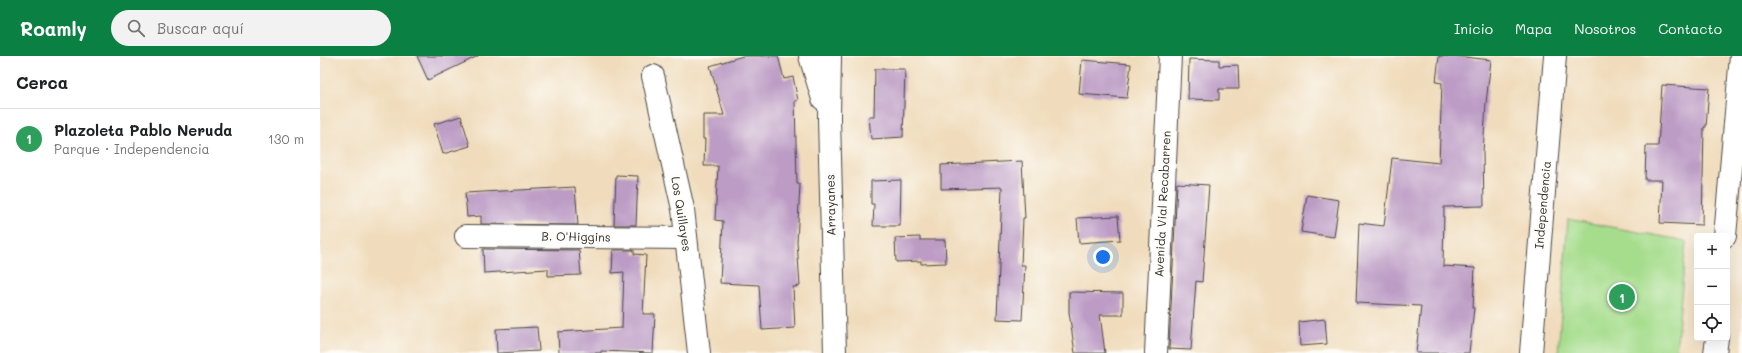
<!DOCTYPE html>
<html lang="es">
<head>
<meta charset="utf-8">
<style>
	body { margin:0; font-family:Mali,sans-serif; background:#f2f2f2; color:#202124 }
	.controls { position:absolute; right:12px; bottom:12px; display:grid; overflow:hidden; border-radius:4px; box-shadow:0 4px 16px #0002 }
	.controls button { width:36px; height:36px; display:grid; place-items:center; padding:0; border:0; border-bottom:1px solid #e0e0e0; background:#fff; color:#202124; font:20px sans-serif }
	.you { position:absolute; left:783px; top:201px; width:14px; height:14px; margin:-10px; border:3px solid #fff; border-radius:50%; background:#1a73e8; box-shadow:0 0 0 6px #1a73e833 }
	.badge { display:grid; place-items:center; width:26px; height:26px; border-radius:50%; background:#0b8043; color:#fff; font-size:13px; font-weight:700 }
	.pin { position:absolute; translate:-50% -50%; border:2px solid #fff; box-shadow:0 1px 4px #0006 }
	.list { margin:0; padding:0; list-style:none }
	h2 { display:flex; justify-content:space-between; align-items:center; height:52px; margin:0; padding:0 16px; font-size:17px }
	h2 small { font-size:13px; font-weight:400; color:#757577 }
	.list li { display:grid; grid-template-columns:26px 1fr auto; gap:12px; align-items:center; box-sizing:border-box; height:60px; padding:0 16px; border-top:1px solid #e0e0e0 }
	.list b { display:block; font-size:15px; white-space:nowrap }
	.list p { margin:0; font-size:13px; white-space:nowrap; color:#757577 }
	.list em { font-size:13px; font-style:normal; color:#757577 }
	.icon { flex:none; width:22px; height:22px; fill:none; stroke:currentColor; stroke-width:2; stroke-linecap:round; stroke-linejoin:round }
	.map { position:relative; flex:none; width:1422px; height:297px; overflow:hidden }
	header { display:flex; align-items:center; gap:24px; box-sizing:border-box; height:56px; padding:0 20px; background:#0b8043; color:#fff }
	header strong { font-size:19px }
	nav { display:flex; gap:22px; margin-inline-start:auto; font-size:14px }
	.search { width:280px; height:36px; background:#f2f2f2; display:flex; align-items:center; gap:10px; box-sizing:border-box; padding:0 14px; border-radius:22px; color:#757577; font-size:15px }
	main { display:flex }
	aside { flex:1; background:#fff }
	.map>svg:first-child { display:block }
	.park { fill:#a6dd8d; stroke:#68845c }
	.building { fill:#bc9bc5 }
	.lines { fill:none; stroke-linecap:round; stroke-linejoin:round }
	.minor-casing { stroke:#494641; stroke-width:24 }
	.tertiary-casing { stroke:#494641; stroke-width:24 }
	.secondary-casing { stroke:#494641; stroke-width:24 }
	.minor { stroke:#fff; stroke-width:22 }
	.tertiary { stroke:#fff; stroke-width:22 }
	.secondary { stroke:#fff; stroke-width:22 }
	.labels { text-anchor:middle; stroke-width:4; stroke-linejoin:round; paint-order:stroke }
	.street-label { font-size:12px; fill:#2b2b2b; stroke:#fdfcf7 }
</style>
</head>
<body>
<header>
<strong>Roamly</strong>
<div class="search"><svg class="icon" aria-label="search" viewBox="0 0 24 24"><circle cx="10" cy="10" r="6"/><path d="M15 15l6 6"/></svg>Buscar aquí</div>
<nav><a>Inicio</a><a>Mapa</a><a>Nosotros</a><a>Contacto</a></nav>
</header>
<main>
<aside>
<h2>Cerca<small></small></h2>
<ul class="list">
<li><span class="badge" style="background:#2e9e5b">1</span><div><b>Plazoleta Pablo Neruda</b><p>Parque · Independencia</p></div><em>130 m</em></li>
</ul>
</aside>
<div class="map">
<svg width="1422" height="297" viewBox="0 0 1422 297">
	<rect width="100%" height="100%" fill="#fdfcf7"/>
	<filter id="ink" filterUnits="userSpaceOnUse"><feTurbulence type="fractalNoise" baseFrequency=".025" numOctaves="2"/><feDisplacementMap in="SourceGraphic" scale="8" xChannelSelector="R" yChannelSelector="G"/><feConvolveMatrix kernelMatrix="1 2 1 2 8 2 1 2 1" color-interpolation-filters="sRGB"/></filter>
	<filter id="wash" filterUnits="userSpaceOnUse"><feTurbulence type="fractalNoise" baseFrequency=".012" numOctaves="4" result="noise"/><feDisplacementMap in="SourceGraphic" scale="16" xChannelSelector="R" yChannelSelector="G"/><feGaussianBlur stdDeviation="0.9" result="paint"/><feColorMatrix in="noise" values="0 0 0 0 0 0 0 0 0 0 0 0 0 0 0 0 0 1.4 0 .05"/><feComposite in="paint" operator="in"/></filter>
	<g filter="url(#wash)">
		<rect width="100%" height="100%" fill="#f0dcbc"/>
		<path class="park" d="M1248 163 1366 185 1356 297H1238Z"/>
		<g id="blocks">
			<g class="building">
				<path d="M97 0H158L108 24Z"/>
				<path d="M423 0H458L464 23 473 21 478 44 475 45 477 128H480L477 186 480 230 473 231 475 272 442 274 439 229 400 227 403 165 395 164 398 110H384L385 83H383V59H404L390 10Z"/>
				<path d="M1119 0H1136L1171 4 1166 47 1163 97 1164 150 1124 151 1123 210 1155 212 1153 252H1154L1149 297H1096L1101 250 1036 247 1039 167 1064 170 1072 102 1119 107 1122 27 1116 26Z"/>
				<path d="M869 3 899 4V10L918 9 919 33H899V44L868 43Z"/>
				<path d="M762 4 811 8 807 42 759 38Z"/>
				<path d="M555 13H585L583 81 551 83 549 60H554Z"/>
				<path d="M1342 29 1389 32 1386 71H1384L1382 169 1340 167 1342 124H1325L1326 90H1338Z"/>
				<path d="M141 60 150 90 123 98 114 68Z"/>
				<path d="M702 105 705 162H703L701 209H705L702 264 677 263 682 131 621 133V109Z"/>
				<path d="M296 119 318 120 316 169H294Z"/>
				<path d="M581 124 580 170H553L554 148H551V125Z"/>
				<path d="M857 127 889 129 882 226 876 225 871 294 849 293Z"/>
				<path d="M255 131 258 169 161 168V160L147 161 145 137Z"/>
				<path d="M987 139 1019 144 1014 181 981 176Z"/>
				<path d="M798 160 800 184 759 187 757 162Z"/>
				<path d="M600 181V184H625L626 207 601 208V205L576 206 575 182Z"/>
				<path d="M163 193 259 194 261 219 228 220V213L164 217Z"/>
				<path d="M293 194H314V198L326 199 323 258H335L333 297 281 295V297H239L238 276 302 272 304 216 292 217Z"/>
				<path d="M749 236 803 237V259H780L785 297H755L749 256Z"/>
				<path d="M1005 263 1007 288 980 290 979 266Z"/>
				<path d="M217 271 219 295 177 297 176 273Z"/>
			</g>
		</g>
	</g>
	<g filter="url(#ink)">
		<use href="#blocks" fill-opacity="0" stroke="#494641" stroke-width="1"/>
		<g class="lines">
			<g class="minor-casing">
				<g id="minor">
					<path d="M490 0 503 43"/>
					<path d="M510 0 509 62 515 297"/>
					<path d="M333 20 363 153 379 297"/>
					<path d="M146 180 366 182"/>
					<path d="M1405 180 1421 0"/>
					<path d="M1395 297 1397 282"/>
				</g>
			</g>
			<g class="tertiary-casing">
				<path id="tertiary" d="M1211 297 1235 0"/>
			</g>
			<g class="secondary-casing">
				<path id="secondary" d="M836 297 850 0"/>
			</g>
			<use href="#minor" class="minor"/>
			<use href="#tertiary" class="tertiary"/>
			<use href="#secondary" class="secondary"/>
		</g>
	</g>
	<g class="labels">
		<g class="street-label">
			<text transform="translate(843 148) rotate(-87)" y="4">Avenida Vial Recabarren</text>
			<text transform="translate(511 149) rotate(-91)" y="4">Arrayanes</text>
			<text transform="translate(1223 149) rotate(-85)" y="4">Independencia</text>
			<text transform="translate(361 158) rotate(81)" y="4">Los Quillayes</text>
			<text transform="translate(256 181) rotate(1)" y="4">B. O'Higgins</text>
		</g>
	</g>
</svg>
<div class="controls">
<button>+</button>
<button>−</button>
<button><svg class="icon" aria-label="locate" viewBox="0 0 24 24"><circle cx="12" cy="12" r="6"/><path d="M12 2v4M12 18v4M2 12h4M18 12h4"/></svg></button>
</div>
<div class="you"></div>
<div class="pin badge" style="left:1302px;top:241px;background:#2e9e5b">1</div>
</div>
</main>
</body>
</html>
